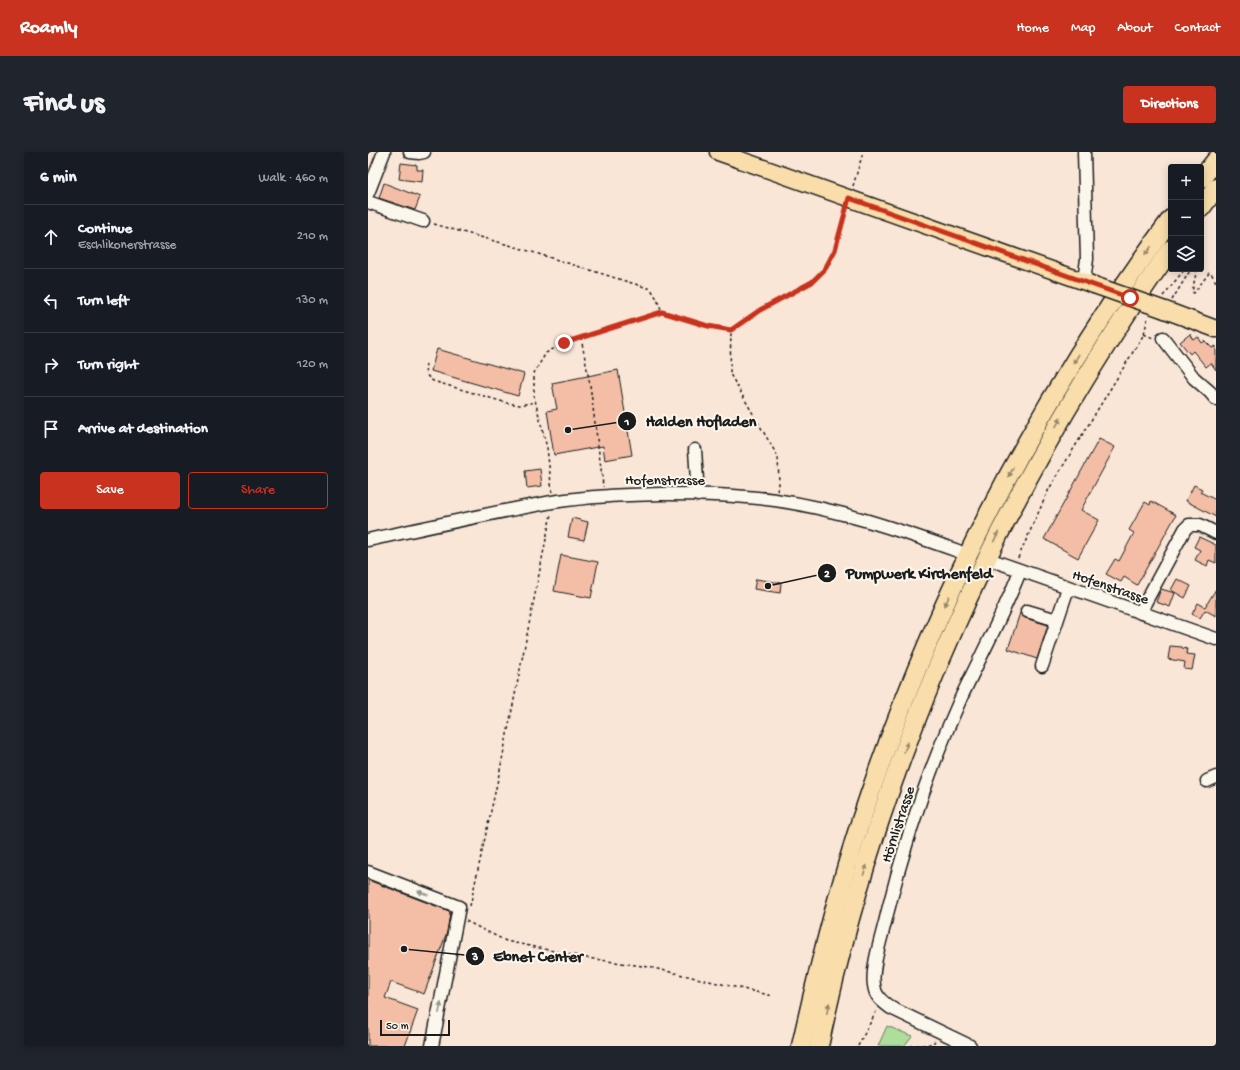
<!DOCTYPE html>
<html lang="en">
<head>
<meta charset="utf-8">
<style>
	body { margin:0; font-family:"Gochi Hand",sans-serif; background:#20242c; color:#f1f3f6 }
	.controls { position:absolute; right:12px; top:12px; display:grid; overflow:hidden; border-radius:4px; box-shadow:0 2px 10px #0003 }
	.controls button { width:36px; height:36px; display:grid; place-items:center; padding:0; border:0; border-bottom:1px solid #363941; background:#171b24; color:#f1f3f6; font:20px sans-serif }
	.scale { position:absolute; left:12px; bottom:10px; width:70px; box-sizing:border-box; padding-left:4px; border:2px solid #1c1c1c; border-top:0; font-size:11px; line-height:14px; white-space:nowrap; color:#1c1c1c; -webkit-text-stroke:3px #fbf7ec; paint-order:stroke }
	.stop { position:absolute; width:12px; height:12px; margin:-9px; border:3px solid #c8321e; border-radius:50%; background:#fff }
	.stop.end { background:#c8321e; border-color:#fff; box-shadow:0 1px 4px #0008 }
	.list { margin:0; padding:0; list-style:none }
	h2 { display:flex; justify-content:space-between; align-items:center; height:52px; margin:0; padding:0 16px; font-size:17px }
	h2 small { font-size:13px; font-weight:400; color:#9ea1a6 }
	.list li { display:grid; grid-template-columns:26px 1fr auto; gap:12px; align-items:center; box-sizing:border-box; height:64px; padding:0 16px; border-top:1px solid #363941 }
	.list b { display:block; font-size:15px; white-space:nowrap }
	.list p { margin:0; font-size:13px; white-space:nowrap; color:#9ea1a6 }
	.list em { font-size:13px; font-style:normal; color:#9ea1a6 }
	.actions { display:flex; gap:8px; padding:12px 16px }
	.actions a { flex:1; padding:9px 0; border:1px solid #c8321e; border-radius:4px; text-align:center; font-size:14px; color:#c8321e }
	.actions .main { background:#c8321e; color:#fff }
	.icon { flex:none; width:22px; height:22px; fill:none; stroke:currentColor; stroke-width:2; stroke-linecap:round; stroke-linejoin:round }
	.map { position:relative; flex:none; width:848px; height:894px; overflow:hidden; border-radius:4px }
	header { display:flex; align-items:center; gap:24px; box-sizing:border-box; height:56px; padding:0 20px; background:#c8321e; color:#fff }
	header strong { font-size:19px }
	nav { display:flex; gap:22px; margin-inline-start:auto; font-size:14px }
	.intro { display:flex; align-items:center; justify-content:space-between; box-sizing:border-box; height:96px; padding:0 24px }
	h1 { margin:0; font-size:28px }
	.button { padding:10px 18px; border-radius:4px; background:#c8321e; color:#fff; font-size:14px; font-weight:700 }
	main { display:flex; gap:24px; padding:0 24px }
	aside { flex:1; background:#171b24; border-radius:4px; box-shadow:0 2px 10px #0003 }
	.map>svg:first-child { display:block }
	.green { fill:#afdd9c; stroke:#667c5c }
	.building { fill:#f3bea5; stroke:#1c1c1c }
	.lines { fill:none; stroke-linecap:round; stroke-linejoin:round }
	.minor-casing { stroke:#1c1c1c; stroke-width:15 }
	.major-casing { stroke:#1c1c1c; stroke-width:19 }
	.highway-casing { stroke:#1c1c1c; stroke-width:21 }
	.path { stroke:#1c1c1c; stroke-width:1.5; stroke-dasharray:3 3; stroke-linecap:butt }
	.minor { stroke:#fbf7ec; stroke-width:12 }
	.major { stroke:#f9deab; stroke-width:16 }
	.highway { stroke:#f9deab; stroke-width:18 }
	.major-bridge-casing { stroke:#1c1c1c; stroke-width:19; stroke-linecap:butt }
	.major-bridge { stroke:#f9deab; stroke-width:16 }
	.oneway { fill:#96876b }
	.oneway2 { fill:#97948e }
	.route { stroke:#c8321e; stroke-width:5 }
	.labels { text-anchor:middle; stroke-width:4; stroke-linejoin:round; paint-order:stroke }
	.street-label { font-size:15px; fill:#1c1c1c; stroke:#fbf7ec }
	.leader { fill:none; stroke:#1c1c1c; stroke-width:1.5 }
	.callout-dot { fill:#1c1c1c; stroke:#fbf7ec; stroke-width:1.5 }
	.mark-label { font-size:12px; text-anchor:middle; font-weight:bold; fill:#fff }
	.callout-label { font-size:16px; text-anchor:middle; font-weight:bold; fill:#1c1c1c; stroke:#fbf7ec; stroke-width:4; stroke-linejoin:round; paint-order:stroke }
</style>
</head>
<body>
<header>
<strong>Roamly</strong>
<nav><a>Home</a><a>Map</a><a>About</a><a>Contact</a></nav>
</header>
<div class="intro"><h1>Find us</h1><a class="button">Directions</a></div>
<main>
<aside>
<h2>6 min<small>Walk · 460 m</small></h2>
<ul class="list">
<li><svg class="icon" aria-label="ahead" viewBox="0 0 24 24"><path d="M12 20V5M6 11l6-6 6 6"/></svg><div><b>Continue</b><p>Eschlikonerstrasse</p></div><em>210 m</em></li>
<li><svg class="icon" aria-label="left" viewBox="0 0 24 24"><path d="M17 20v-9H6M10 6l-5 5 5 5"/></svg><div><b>Turn left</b></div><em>130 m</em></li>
<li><svg class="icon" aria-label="right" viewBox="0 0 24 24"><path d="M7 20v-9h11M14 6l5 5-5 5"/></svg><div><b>Turn right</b></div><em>120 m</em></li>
<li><svg class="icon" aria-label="arrive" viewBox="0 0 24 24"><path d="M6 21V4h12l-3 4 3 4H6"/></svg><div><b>Arrive at destination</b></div></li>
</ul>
<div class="actions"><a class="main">Save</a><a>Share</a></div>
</aside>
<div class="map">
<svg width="848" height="894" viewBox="0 0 848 894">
	<rect width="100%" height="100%" fill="#f9e6d7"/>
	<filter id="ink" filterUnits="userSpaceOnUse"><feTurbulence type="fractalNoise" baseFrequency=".025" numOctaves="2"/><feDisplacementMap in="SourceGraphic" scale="8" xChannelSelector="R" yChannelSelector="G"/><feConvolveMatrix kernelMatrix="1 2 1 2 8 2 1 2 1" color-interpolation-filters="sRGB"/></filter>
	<g filter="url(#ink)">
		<path class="green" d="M519 874 544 884 536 894H510Z"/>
		<g class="building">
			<path d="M33 11 49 13V18H55L54 30 31 27Z"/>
			<path d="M16 31 52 45 47 58 11 46Z"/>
			<path d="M822 182 826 188 830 185 834 191 837 189 844 196 848 194V218L843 211 838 215 825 199 822 202 812 190Z"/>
			<path d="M69 197 156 222 150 244 63 219Z"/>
			<path d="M250 218 264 303 237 308 235 294 186 303 179 259 189 257 184 231Z"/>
			<path d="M731 287 747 295 713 358 731 368 710 406 676 387Z"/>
			<path d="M172 317 174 334 159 336 157 319Z"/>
			<path d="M826 333 834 337 832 340 848 348V365L818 349Z"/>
			<path d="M783 349 808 363 769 433 756 425 753 430 738 422 747 407 751 409 766 381 761 378 777 350 782 353Z"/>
			<path d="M204 366 220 370 216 388 200 385Z"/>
			<path d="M831 385 848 393V411L841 408 839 414 827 408 832 398 826 395Z"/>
			<path d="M193 403 230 410 223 446 186 439Z"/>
			<path d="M388 427 413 431 412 441 386 437Z"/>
			<path d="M809 427 823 434 817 446 803 438Z"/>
			<path d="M793 437 807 441 802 455 788 450Z"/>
			<path d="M848 437V464L837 458 832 466 824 462 830 451 837 455Z"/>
			<path d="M652 461 657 466 680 473 669 507 640 497Z"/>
			<path d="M802 494 814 495V496L819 497 818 502 827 503 824 518 816 517 817 510 800 507Z"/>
			<path d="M0 728 81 759 82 761 79 780 56 842 23 830 17 846 50 858 37 894H0Z"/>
		</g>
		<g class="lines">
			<g class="minor-casing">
				<g id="minor">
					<path d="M42 0 51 1 56 0"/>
					<path d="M0 41 16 0"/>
					<path d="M0 50 55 69"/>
					<path d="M716 129 719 107 716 0"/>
					<path d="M795 186 826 226 842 240 848 247"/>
					<path d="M327 298 330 343"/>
					<path d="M0 388C61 375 122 361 184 350 220 344 258 343 295 342 332 342 370 343 407 348 470 357 531 378 590 399"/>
					<path d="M629 410 848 487"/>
					<path d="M659 459 689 468"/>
					<path d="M773 461 777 451 817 377 821 373H832L848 381"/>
					<path d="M674 514 700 436"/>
					<path d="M839 629 848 625"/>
					<path d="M0 720 91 755 64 894"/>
					<path d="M602 894 523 856C515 850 507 845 506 833 503 815 515 781 519 762 537 689 561 617 592 548 612 505 635 463 652 419"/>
				</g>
			</g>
			<g class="major-casing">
				<g id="major">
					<path d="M350 0 726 133"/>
					<path d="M797 158 848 177"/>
				</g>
			</g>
			<g class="highway-casing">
				<g id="highway">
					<path d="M833 27 848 8"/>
					<path d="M833 56 848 36"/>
					<path d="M433 894C450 818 469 742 493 668 564 453 668 249 803 67"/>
					<path d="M451 894C511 607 633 336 803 97"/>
				</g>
			</g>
			<g class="path">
				<path d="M485 34 494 4V0"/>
				<path d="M66 72 148 95 283 137 289 147 294 160"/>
				<path d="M829 117 824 140 826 141 841 121H843L848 130"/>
				<path d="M795 144 817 117"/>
				<path d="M804 148 823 117"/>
				<path d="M776 182 785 186"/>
				<path d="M213 186 222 233 234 324 235 335"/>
				<path d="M58 212C56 220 58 224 65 229L139 251 152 253 168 250"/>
				<path d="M409 339 411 332 410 305 362 222 363 178 392 158 443 130 457 117 467 98 478 59"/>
				<path d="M184 340 179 296 166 244V221L178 201 196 191 294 160 340 174 363 178"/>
				<path d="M650 406 681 337 776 182 780 165"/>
				<path d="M102 754 132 618 183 362"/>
				<path d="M98 769 138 789 219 806 281 815 405 844"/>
				<path d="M490 894 509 858"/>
				<path d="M542 894 564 892 567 889"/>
			</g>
			<use href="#minor" class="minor"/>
			<use href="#major" class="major"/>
			<use href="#highway" class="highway"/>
			<g class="major-bridge-casing">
				<path id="major-bridge" d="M726 133 797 158"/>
			</g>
			<use href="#major-bridge" class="major-bridge"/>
		</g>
		<defs><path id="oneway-solid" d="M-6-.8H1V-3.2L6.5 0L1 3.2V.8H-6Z"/></defs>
		<g class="oneway">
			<use href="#oneway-solid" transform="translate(780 99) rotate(125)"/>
			<use href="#oneway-solid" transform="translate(708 207) rotate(121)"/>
			<use href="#oneway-solid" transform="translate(690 271) rotate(-60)"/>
			<use href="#oneway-solid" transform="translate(643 320) rotate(118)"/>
			<use href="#oneway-solid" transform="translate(628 385) rotate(-63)"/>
			<use href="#oneway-solid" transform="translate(579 449) rotate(114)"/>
			<use href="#oneway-solid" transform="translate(538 595) rotate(-70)"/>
			<use href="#oneway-solid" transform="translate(497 718) rotate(-73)"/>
			<use href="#oneway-solid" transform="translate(460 856) rotate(-77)"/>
		</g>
		<g class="oneway2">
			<use href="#oneway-solid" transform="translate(55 741) rotate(-159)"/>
			<use href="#oneway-solid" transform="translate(72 856) rotate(-79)"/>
		</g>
	</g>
	<g class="lines" filter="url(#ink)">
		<path class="route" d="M196 191 294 160 340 174 363 178 392 158 444 130 457 117 467 98 481 46 762 146"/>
	</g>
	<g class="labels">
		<g class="street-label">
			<text x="297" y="332">Hofenstrasse</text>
			<text transform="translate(743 434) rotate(19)" y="5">Hofenstrasse</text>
			<text transform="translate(529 672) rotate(-72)" y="5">Hörnlistrasse</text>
		</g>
	</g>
	<path class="leader" d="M200 278L259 269M400 434L459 421M36 797L107 804"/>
	<g class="callout-dot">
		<circle cx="200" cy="278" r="4"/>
		<circle cx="400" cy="434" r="4"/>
		<circle cx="36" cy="797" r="4"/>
		<circle cx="259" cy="269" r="10"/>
		<circle cx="459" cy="421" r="10"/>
		<circle cx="107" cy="804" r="10"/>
	</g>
	<g class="mark-label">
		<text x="259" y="273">1</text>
		<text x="459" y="425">2</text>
		<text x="107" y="808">3</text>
	</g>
	<g class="callout-label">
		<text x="333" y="274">Halden Hofladen</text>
		<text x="551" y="426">Pumpwerk Kirchenfeld</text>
		<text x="170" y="809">Ebnet Center</text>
	</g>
</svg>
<div class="controls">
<button>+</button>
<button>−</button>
<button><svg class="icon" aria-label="layers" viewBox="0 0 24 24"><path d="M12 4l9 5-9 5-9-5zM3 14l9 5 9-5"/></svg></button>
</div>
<div class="scale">50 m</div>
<div class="stop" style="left:762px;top:146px"></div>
<div class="stop end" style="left:196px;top:191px"></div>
</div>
</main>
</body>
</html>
